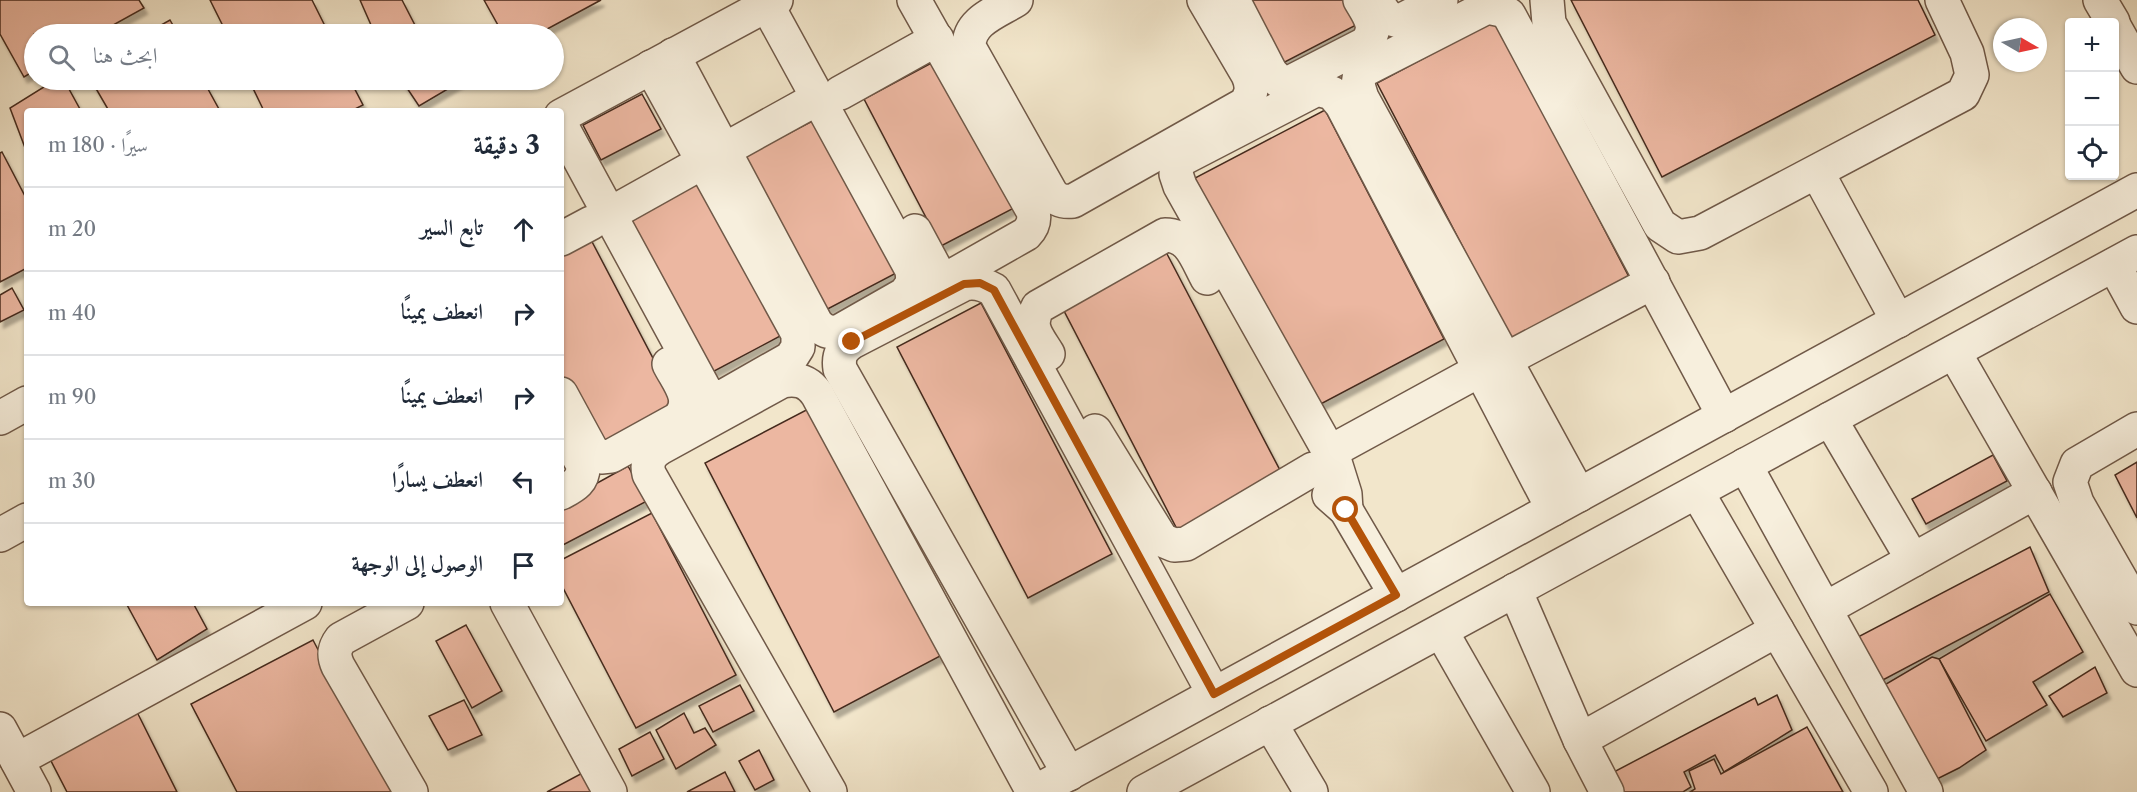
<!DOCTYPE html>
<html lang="ar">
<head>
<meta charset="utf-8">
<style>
	body { margin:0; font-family:"Libre Caslon Text",Amiri,serif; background:#f2f2f3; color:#1f2937; direction:rtl }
	.controls { position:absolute; right:18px; top:18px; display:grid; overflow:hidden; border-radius:6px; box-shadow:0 2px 4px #0004 }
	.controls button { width:54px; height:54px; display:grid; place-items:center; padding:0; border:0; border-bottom:2px solid #e0e1e3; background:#fff; color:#1f2937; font:30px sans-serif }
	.compass { position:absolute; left:1993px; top:18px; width:54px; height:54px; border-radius:50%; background:#fff; box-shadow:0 2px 4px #0004; rotate:99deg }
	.stop { position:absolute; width:18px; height:18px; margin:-14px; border:4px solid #b45309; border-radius:50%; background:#fff }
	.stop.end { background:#b45309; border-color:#fff; box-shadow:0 2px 6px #0008 }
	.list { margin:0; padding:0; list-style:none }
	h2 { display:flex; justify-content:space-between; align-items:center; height:78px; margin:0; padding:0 24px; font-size:26px }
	h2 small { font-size:20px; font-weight:400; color:#747a83 }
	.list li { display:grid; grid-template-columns:39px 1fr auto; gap:18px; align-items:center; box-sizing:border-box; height:84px; padding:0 24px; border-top:2px solid #e0e1e3 }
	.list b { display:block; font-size:22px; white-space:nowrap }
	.list em { font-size:20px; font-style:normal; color:#747a83 }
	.icon { flex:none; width:33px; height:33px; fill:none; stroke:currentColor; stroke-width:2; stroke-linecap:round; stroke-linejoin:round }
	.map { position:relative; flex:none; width:2137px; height:792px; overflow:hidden; direction:ltr }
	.search { position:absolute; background:#fff; box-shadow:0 2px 4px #0004; left:24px; top:24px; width:540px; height:66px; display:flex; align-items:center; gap:15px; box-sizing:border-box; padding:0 21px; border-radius:33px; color:#747a83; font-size:22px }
	.panel { position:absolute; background:#fff; box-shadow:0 2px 4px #0004; left:24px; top:108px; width:540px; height:498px; border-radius:6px; direction:rtl }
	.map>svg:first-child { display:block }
	.building { fill:#ecb7a1; stroke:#452a1d; stroke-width:1.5; filter:url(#shadow) }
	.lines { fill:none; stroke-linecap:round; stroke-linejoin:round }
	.minor-casing { stroke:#705948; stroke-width:36 }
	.minor { stroke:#f7efdd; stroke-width:33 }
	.route { stroke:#b45309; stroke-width:8 }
</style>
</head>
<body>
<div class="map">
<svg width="2137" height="792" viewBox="0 0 2137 792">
	<defs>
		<filter id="shadow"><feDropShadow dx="3.5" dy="6" stdDeviation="1.5" flood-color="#0004"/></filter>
	</defs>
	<rect width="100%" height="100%" fill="#f2e6cb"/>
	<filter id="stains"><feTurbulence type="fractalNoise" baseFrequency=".00333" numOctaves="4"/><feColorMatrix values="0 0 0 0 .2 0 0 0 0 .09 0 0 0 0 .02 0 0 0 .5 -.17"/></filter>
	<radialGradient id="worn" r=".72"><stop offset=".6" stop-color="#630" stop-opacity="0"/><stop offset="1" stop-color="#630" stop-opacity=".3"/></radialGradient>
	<g class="building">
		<path d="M0 0H139L144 8 97 34H34V71L24 77 0 34Z"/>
		<path d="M210 0H312L329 34H227Z"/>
		<path d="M360 0H402L419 33 375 34Z"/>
		<path d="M484 0H601L538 34H503Z"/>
		<path d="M1248 0H1348L1360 23 1281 64Z"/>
		<path d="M1571 0H1918L1935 35 1662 177Z"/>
		<path d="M170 20 178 34H145Z"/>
		<path d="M1496 20 1629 277 1511 339 1377 83Z"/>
		<path d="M937 60 1014 208 941 246 864 99Z"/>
		<path d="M55 80H64L81 111H27V153L10 108Z"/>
		<path d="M91 80H203L220 111H109Z"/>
		<path d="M249 80H350L363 105 351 111H264Z"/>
		<path d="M408 80H463L419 106 403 82Z"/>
		<path d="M642 94 661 129 601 160 583 125Z"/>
		<path d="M1325 110 1444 339 1315 407 1195 178Z"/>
		<path d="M822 116 902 270 820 313 740 159Z"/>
		<path d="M2 152 27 200V268L0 282V153Z"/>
		<path d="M702 175 784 334 703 377 620 217Z"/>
		<path d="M589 236 678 406 598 448 561 377V251Z"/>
		<path d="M1166 252 1283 476 1178 531 1062 307Z"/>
		<path d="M12 288 24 310 0 322V295Z"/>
		<path d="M981 303 1112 554 1028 598 897 347Z"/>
		<path d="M814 406 944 654 834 712 705 463Z"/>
		<path d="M1993 455 2007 481 1926 524 1912 499Z"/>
		<path d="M2137 462V518L2115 475Z"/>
		<path d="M628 466 647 501 561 546V503Z"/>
		<path d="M652 513 736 675 636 728 561 584V560Z"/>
		<path d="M2030 547 2049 592 1881 681 1856 638Z"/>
		<path d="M2050 594 2083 652 2033 682 2047 705 1986 741 1939 659Z"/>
		<path d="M126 603H193L207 629 157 660Z"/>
		<path d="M466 625 502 691 472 708 436 641Z"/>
		<path d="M313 640 392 792H237L191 704Z"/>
		<path d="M1932 657 1939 659 1986 750 1959 768 1935 780 1881 687Z"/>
		<path d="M2095 667 2107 693 2063 717 2049 696Z"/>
		<path d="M740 685 754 711 713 732 699 706Z"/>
		<path d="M1777 695 1792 730 1724 772 1715 755 1684 772 1691 787 1683 792H1618L1608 775 1755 698 1758 705Z"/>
		<path d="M464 700 482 735 448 750 429 716Z"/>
		<path d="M137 712 177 792H67L49 757Z"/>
		<path d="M684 713 694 733 705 728 716 745 676 769 656 730Z"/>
		<path d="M1807 727 1843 792H1690L1695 789 1689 771 1714 759 1721 774Z"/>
		<path d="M650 732 664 759 632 776 619 749Z"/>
		<path d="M759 750 774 780 755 790 739 761Z"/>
		<path d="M588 770 599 792H547Z"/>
		<path d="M725 772 735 792H687Z"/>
	</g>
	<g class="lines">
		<g class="minor-casing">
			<g id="minor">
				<path d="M914 0 1033 211C1035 220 1033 227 1026 234L952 276 941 274 936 270 915 231"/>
				<path d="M1016 0C997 12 968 21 969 47L1051 193C1057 201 1064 202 1073 201L1245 104C1252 94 1253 87 1248 75L1204 0"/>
				<path d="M1233 0 1271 73 1279 81 1289 83 1365 44C1380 29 1369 15 1360 0"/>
				<path d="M1375 0 1388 18 1399 21 1404 19 1441 0"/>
				<path d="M1547 0 1549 23 1660 225 1678 237 1700 233 1963 94 1972 75 1967 53 1942 0"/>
				<path d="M2100 0 2113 22"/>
				<path d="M2114 26 2137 67"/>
				<path d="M673 55 816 323C823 331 830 334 840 331L905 294 913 283 912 270 767 5"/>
				<path d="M840 93 937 39"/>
				<path d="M561 116 776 0"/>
				<path d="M561 125 706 392 714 397 724 396 791 358 798 347V334L651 67"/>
				<path d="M724 150 818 98"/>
				<path d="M1817 172 1898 321"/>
				<path d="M610 214 703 162"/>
				<path d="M561 239 591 223"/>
				<path d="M2114 265 2137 307"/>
				<path d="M1954 352 2137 670"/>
				<path d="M1048 354C1037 336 1027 327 1038 307L1165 235C1190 235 1196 258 1207 278"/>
				<path d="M1505 360 1653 282"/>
				<path d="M561 394 592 451 601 457 611 456 678 419C696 401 678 382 669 364"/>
				<path d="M0 418 27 403"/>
				<path d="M1830 419 1913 560"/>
				<path d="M2137 429 2077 464 2070 482 2077 503 2137 608"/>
				<path d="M1095 431 1162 540 1174 545 1186 544 1313 469"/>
				<path d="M1330 452 1480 370"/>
				<path d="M1745 465 1926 792"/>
				<path d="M1697 492 1871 792"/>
				<path d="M561 493C574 486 584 481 583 465L565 433"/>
				<path d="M1329 495 1346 510 1396 595"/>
				<path d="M1579 495 1362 98 1358 85 1360 72 1487 7 1502 10 1509 15 1724 416"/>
				<path d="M1346 510 1345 494 1335 462 1180 186 1176 174 1178 161 1317 89 1332 93 1342 105 1553 509"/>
				<path d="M0 535 27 520"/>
				<path d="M1515 590 1580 740 1607 792"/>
				<path d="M407 603 341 639C334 648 333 655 338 666L411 792"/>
				<path d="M507 603 610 792"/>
				<path d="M1825 609 2035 492"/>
				<path d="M1441 631 1533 792"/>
				<path d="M1270 723 1311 792"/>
				<path d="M0 729 34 792"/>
				<path d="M1580 740 1777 630"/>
				<path d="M17 760 305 603"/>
				<path d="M1069 774 840 369C838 357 841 349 852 342L964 284C975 281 984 284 994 290L1214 694"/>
				<path d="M830 792 649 474C646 462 650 454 660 448L782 381C797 378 808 381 817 394L1033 792"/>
				<path d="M1035 792 2137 190"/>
				<path d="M1144 792 2137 252"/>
			</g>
		</g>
		<use href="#minor" class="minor"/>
	</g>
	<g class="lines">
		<path class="route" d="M852 342 964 284 980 283 994 290 1214 694 1396 595 1346 510"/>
	</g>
	<rect width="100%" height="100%" filter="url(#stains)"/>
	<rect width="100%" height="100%" fill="url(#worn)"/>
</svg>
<div class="controls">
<button>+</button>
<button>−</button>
<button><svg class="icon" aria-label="locate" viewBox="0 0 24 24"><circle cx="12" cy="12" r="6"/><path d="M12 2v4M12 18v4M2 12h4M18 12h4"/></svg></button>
</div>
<svg class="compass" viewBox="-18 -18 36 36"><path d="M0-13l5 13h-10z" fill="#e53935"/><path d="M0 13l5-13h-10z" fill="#747a83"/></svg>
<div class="stop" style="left:1346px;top:510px"></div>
<div class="stop end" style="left:852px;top:342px"></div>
<div class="search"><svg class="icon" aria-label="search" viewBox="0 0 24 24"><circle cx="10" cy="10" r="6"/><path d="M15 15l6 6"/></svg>ابحث هنا</div>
<section class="panel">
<h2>3 دقيقة<small>سيرًا · 180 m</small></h2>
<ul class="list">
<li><svg class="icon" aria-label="ahead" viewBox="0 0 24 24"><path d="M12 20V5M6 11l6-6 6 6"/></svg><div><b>تابع السير</b></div><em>20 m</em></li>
<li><svg class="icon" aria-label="right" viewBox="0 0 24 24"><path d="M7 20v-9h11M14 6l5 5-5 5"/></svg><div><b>انعطف يمينًا</b></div><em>40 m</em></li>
<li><svg class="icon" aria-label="right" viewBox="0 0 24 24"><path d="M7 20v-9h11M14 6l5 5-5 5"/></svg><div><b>انعطف يمينًا</b></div><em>90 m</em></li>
<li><svg class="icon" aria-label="left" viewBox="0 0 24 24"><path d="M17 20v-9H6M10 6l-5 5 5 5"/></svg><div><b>انعطف يسارًا</b></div><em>30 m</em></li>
<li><svg class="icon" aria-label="arrive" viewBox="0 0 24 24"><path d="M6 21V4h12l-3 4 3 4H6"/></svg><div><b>الوصول إلى الوجهة</b></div></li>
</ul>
</section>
</div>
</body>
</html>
